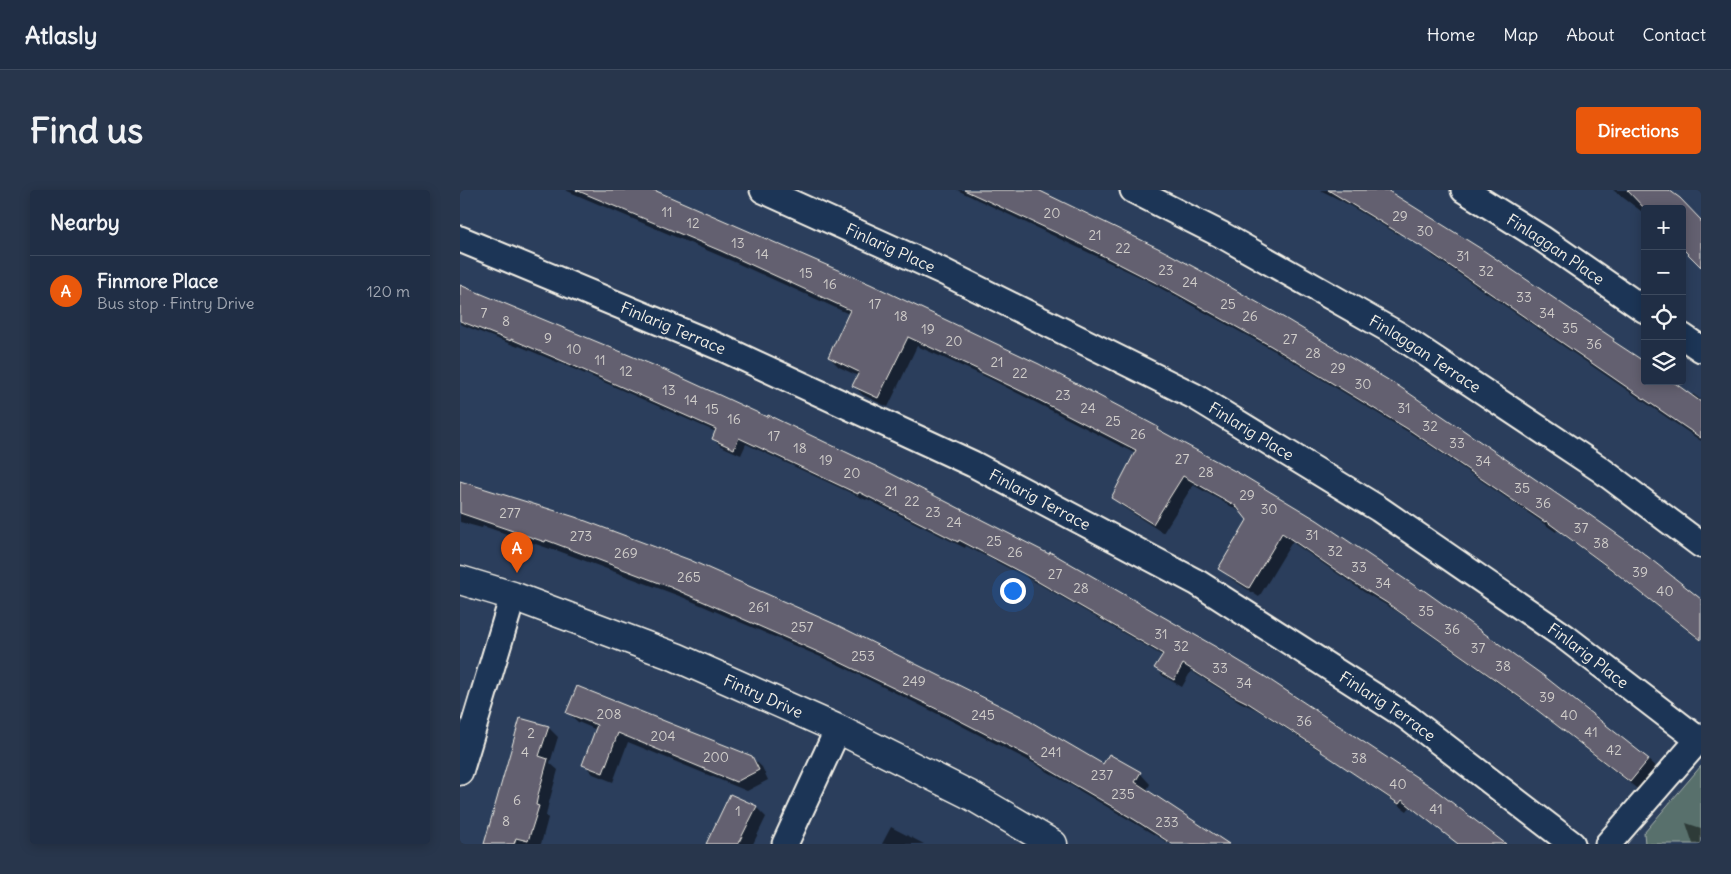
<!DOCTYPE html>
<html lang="en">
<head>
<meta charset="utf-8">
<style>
	body { margin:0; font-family:Delius,sans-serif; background:#28364c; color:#f1f3f6 }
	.controls { position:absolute; right:15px; top:15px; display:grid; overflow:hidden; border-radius:5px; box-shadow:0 2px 12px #0003 }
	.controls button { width:45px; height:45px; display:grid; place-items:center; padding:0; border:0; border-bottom:1px solid #3d4a5e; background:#202e45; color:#f1f3f6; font:25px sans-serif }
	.you { position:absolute; left:552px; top:400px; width:18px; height:18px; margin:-12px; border:4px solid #fff; border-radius:50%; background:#1a73e8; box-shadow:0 0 0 8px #1a73e833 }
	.badge { display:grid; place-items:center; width:32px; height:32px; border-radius:50%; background:#ea580c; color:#fff; font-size:16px; font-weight:700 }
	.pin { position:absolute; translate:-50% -41px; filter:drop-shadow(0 1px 2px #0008) }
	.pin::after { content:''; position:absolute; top:26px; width:18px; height:15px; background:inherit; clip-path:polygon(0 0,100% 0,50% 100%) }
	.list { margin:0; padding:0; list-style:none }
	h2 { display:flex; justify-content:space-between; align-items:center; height:65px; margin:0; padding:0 20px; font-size:21px }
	h2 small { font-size:16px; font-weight:400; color:#a2a8b3 }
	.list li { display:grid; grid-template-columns:32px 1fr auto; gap:15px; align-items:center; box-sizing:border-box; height:70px; padding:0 20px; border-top:1px solid #3d4a5e }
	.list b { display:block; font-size:19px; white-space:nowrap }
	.list p { margin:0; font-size:16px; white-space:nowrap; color:#a2a8b3 }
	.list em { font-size:16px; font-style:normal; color:#a2a8b3 }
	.icon { flex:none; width:28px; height:28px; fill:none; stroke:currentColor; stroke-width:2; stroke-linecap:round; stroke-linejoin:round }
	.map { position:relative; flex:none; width:1241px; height:654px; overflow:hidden; border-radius:5px }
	header { display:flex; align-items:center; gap:30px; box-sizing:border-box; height:70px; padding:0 25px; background:#202e45; border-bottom:1px solid #3d4a5e }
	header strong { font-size:24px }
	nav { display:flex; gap:28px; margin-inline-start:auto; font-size:18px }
	.intro { display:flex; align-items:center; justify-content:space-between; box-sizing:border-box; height:120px; padding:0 30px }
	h1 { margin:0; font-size:35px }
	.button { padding:12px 22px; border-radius:5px; background:#ea580c; color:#fff; font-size:18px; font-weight:700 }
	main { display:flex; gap:30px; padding:0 30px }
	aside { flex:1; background:#202e45; border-radius:5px; box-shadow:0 2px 12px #0003 }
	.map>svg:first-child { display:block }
	.green { fill:#58706c; stroke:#a6b0aa }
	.shadow { fill:#0007 }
	.building { fill:#64616f; stroke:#f4f1e8 }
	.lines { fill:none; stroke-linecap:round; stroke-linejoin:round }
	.minor-casing { stroke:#f4f1e8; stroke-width:29 }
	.tertiary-casing { stroke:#f4f1e8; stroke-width:31 }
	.minor { stroke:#1d3557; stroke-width:25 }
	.tertiary { stroke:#1d3557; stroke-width:28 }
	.labels { text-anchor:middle; stroke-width:4; stroke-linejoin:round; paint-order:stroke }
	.number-label { font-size:14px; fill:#d0cdca }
	.street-label { font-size:16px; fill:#f4f1e8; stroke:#1d3557 }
</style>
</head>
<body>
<header>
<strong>Atlasly</strong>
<nav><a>Home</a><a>Map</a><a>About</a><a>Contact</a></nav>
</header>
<div class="intro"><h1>Find us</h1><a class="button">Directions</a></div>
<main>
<aside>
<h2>Nearby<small></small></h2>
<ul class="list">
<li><span class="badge">A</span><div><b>Finmore Place</b><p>Bus stop · Fintry Drive</p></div><em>120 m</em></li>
</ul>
</aside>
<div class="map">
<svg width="1241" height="654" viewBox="0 0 1241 654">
	<rect width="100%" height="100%" fill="#2b3e5c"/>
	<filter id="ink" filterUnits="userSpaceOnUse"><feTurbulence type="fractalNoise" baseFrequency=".02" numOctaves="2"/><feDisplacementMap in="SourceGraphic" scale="10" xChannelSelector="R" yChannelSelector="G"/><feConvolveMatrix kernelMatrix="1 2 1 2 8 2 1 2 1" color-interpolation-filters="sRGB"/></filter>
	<g filter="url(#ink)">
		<path class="green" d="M1241 576V654H1185L1184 643Z"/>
		<g class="shadow">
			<path d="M105 0H191L697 238 1188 570 1198 579 1180 601 1075 519 938 422 904 402 832 352 799 407 770 388 760 378 788 330 783 323 733 295 703 343 663 317 653 307 676 264 528 188 457 156 428 217 403 205 394 196 398 186 379 177 369 167 389 124 272 71Z"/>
			<path d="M497 0H574L1241 411V451L1163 389 1097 340 1096 342 963 251 822 165 682 88Z"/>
			<path d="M860 0H924L953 21 939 45 882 11Z"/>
			<path d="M1153 0H1207L1241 32V76L1222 19H1185V24Z"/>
			<path d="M978 32 1153 150 1160 157 1185 191 1231 206 1233 204 1241 210V251L974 67 964 57Z"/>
			<path d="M0 97 308 229 1044 654H998L950 617 947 621 865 564 797 520 780 512 731 481 722 497 703 486 696 478 703 466 577 393 506 356 505 358 407 309 406 310 286 254 281 265 261 256 253 249 256 242 130 186 59 156 58 157 0 134Z"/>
			<path d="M0 292 644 575 680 583 690 594 686 602 768 654H710L583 579 579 576 496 533 379 475 222 407 96 360V361L23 336 22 338 0 332Z"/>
			<path d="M108 523 291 567 302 577 308 590 287 601 168 552 153 592 133 584 124 574 137 540 118 532Z"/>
			<path d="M88 537 98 547 90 573 98 580 88 616 86 626 88 628 81 654H25Z"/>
			<path d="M296 617 306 627 293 654H247Z"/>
			<path d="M1226 633 1241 638V654H1233Z"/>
			<path d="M431 637 464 654H422Z"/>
		</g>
		<g class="building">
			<path d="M116 0H194L410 94 579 174 698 237 697 239 784 286 857 330 961 400 962 399 1084 486 1189 569 1170 592 1064 510 927 413 893 392 822 343 789 398 758 379 787 330 776 316 723 286 693 334 651 308 676 260 567 204 519 181V180L448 147 418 208 392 196 399 182 368 167 390 120 261 61Z"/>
			<path d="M504 0H578L702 60 749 85 816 123 940 197 1119 319 1120 318 1178 359 1241 409V450L1151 379 1086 331 1085 332 951 241 811 156 710 100 614 51Z"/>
			<path d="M868 0H927L1023 60 1154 149 1153 151 1185 172V191H1212L1241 212V248L967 60Z"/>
			<path d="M1167 0H1209L1220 8 1241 30V77L1222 58V19H1185Z"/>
			<path d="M0 95 205 180 307 227 308 225 428 282 589 364 590 362 756 457 804 486 973 598 1046 654H998L942 610 939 614 860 561 861 560 788 513 772 505 723 474 714 490 694 478 703 464 568 386 499 350 498 352 399 302 398 304 279 248 274 259 252 249 256 239 121 179 51 149V151L0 131Z"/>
			<path d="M0 291 115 327 230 370 377 435 561 526 643 574 649 564 681 582 675 592 769 654H712L675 630 571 569 572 568 485 523 367 466 210 397 86 350 85 352 0 323Z"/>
			<path d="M117 496 292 566 299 580 276 592 158 543 143 583 122 575 137 535 106 523Z"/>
			<path d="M60 528 89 536 79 566 88 569 78 605 76 615 79 616 68 651 56 648 54 654H24Z"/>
			<path d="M270 604 297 616 278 654H246Z"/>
		</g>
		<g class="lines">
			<g class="minor-casing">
				<g id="minor">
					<path id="s1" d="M303 0 482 81 734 206 919 319 1105 447 1239 550"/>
					<path id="s2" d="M673 0 762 45 937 144 1140 279 1241 355"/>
					<path id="s3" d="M1004 0 1081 48 1185 120"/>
					<path id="s4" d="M0 49 262 158 513 274 738 393 947 527 1112 654"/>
					<path d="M1222 146 1241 159"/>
					<path d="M0 582 53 406"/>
					<path d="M325 654 378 539"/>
					<path d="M1148 654 1241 547"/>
				</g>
			</g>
			<g class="tertiary-casing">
				<g id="tertiary">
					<path id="s5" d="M0 390 53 406 216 467 378 539 510 605 593 654"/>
				</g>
			</g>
			<use href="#minor" class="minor"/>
			<use href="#tertiary" class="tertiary"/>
		</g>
	</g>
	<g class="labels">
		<g class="number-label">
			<text x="207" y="27">11</text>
			<text x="592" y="28">20</text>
			<text x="940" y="31">29</text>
			<text x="233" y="38">12</text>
			<text x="965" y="46">30</text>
			<text x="635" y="50">21</text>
			<text x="278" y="58">13</text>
			<text x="663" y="63">22</text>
			<text x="302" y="69">14</text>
			<text x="1003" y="71">31</text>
			<text x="706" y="85">23</text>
			<text x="1026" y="86">32</text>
			<text x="346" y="88">15</text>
			<text x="730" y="97">24</text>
			<text x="370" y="99">16</text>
			<text x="1064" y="112">33</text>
			<text x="415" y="119">17</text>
			<text x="768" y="119">25</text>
			<text x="24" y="128">7</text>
			<text x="1087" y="128">34</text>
			<text x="441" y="131">18</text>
			<text x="790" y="131">26</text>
			<text x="46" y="136">8</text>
			<text x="1110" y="143">35</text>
			<text x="468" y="144">19</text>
			<text x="88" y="153">9</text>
			<text x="830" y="154">27</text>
			<text x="494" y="156">20</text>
			<text x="1134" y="159">36</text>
			<text x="114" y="164">10</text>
			<text x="853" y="168">28</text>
			<text x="140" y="175">11</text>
			<text x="537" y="177">21</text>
			<text x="878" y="183">29</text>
			<text x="166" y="186">12</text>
			<text x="560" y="188">22</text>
			<text x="903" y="199">30</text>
			<text x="209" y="205">13</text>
			<text x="603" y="210">23</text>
			<text x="231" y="215">14</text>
			<text x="628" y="223">24</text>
			<text x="944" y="223">31</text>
			<text x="252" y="224">15</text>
			<text x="274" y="234">16</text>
			<text x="653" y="236">25</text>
			<text x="970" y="241">32</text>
			<text x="678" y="249">26</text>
			<text x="314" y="251">17</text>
			<text x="997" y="258">33</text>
			<text x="340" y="263">18</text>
			<text x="722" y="274">27</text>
			<text x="366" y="275">19</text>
			<text x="1023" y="276">34</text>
			<text x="746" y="287">28</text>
			<text x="392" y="288">20</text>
			<text x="1062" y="303">35</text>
			<text x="431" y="306">21</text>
			<text x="787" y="310">29</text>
			<text x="452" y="316">22</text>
			<text x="1083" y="318">36</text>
			<text x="809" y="324">30</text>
			<text x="473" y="327">23</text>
			<text x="50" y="328">277</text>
			<text x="494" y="337">24</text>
			<text x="1121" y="343">37</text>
			<text x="852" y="350">31</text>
			<text x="121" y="351">273</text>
			<text x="534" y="356">25</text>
			<text x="1141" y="358">38</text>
			<text x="875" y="366">32</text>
			<text x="555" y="367">26</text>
			<text x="166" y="368">269</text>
			<text x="899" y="382">33</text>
			<text x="1180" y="387">39</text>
			<text x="595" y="389">27</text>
			<text x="229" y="392">265</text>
			<text x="923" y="398">34</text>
			<text x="621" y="403">28</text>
			<text x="1205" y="406">40</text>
			<text x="299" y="422">261</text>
			<text x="966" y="426">35</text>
			<text x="342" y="442">257</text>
			<text x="992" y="444">36</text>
			<text x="701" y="449">31</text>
			<text x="721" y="461">32</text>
			<text x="1018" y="463">37</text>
			<text x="403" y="471">253</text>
			<text x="1043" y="481">38</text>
			<text x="760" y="483">33</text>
			<text x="454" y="496">249</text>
			<text x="784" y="498">34</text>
			<text x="1087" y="512">39</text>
			<text x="149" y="529">208</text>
			<text x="523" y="530">245</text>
			<text x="1109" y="530">40</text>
			<text x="844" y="536">36</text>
			<text x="1131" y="547">41</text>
			<text x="71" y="548">2</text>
			<text x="203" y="551">204</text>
			<text x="1154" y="565">42</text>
			<text x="65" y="567">4</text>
			<text x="591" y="567">241</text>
			<text x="256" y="572">200</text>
			<text x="899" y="573">38</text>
			<text x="642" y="590">237</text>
			<text x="938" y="599">40</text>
			<text x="663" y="609">235</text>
			<text x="57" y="615">6</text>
			<text x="976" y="624">41</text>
			<text x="278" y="626">1</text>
			<text x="46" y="636">8</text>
			<text x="707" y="637">233</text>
		</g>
		<g class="street-label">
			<text dy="6" stroke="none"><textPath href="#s1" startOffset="140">Finlarig Place</textPath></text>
			<text dy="6" stroke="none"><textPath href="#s3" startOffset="109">Finlaggan Place</textPath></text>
			<text dy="6" stroke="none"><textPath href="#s4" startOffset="231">Finlarig Terrace</textPath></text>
			<text dy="6" stroke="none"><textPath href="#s2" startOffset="335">Finlaggan Terrace</textPath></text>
			<text dy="6" stroke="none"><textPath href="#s1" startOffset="545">Finlarig Place</textPath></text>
			<text dy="6" stroke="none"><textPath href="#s4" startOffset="636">Finlarig Terrace</textPath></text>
			<text dy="6" stroke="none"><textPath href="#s1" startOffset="950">Finlarig Place</textPath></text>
			<text dy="6" stroke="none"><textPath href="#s5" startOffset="325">Fintry Drive</textPath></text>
			<text dy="6" stroke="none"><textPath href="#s4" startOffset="1041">Finlarig Terrace</textPath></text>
		</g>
	</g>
</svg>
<div class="controls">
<button>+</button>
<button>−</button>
<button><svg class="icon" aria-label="locate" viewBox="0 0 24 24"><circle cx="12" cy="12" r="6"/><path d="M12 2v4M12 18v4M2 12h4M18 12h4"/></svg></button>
<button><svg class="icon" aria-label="layers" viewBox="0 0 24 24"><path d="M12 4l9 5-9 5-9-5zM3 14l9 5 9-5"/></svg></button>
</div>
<div class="you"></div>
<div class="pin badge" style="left:57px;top:383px">A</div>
</div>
</main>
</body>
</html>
